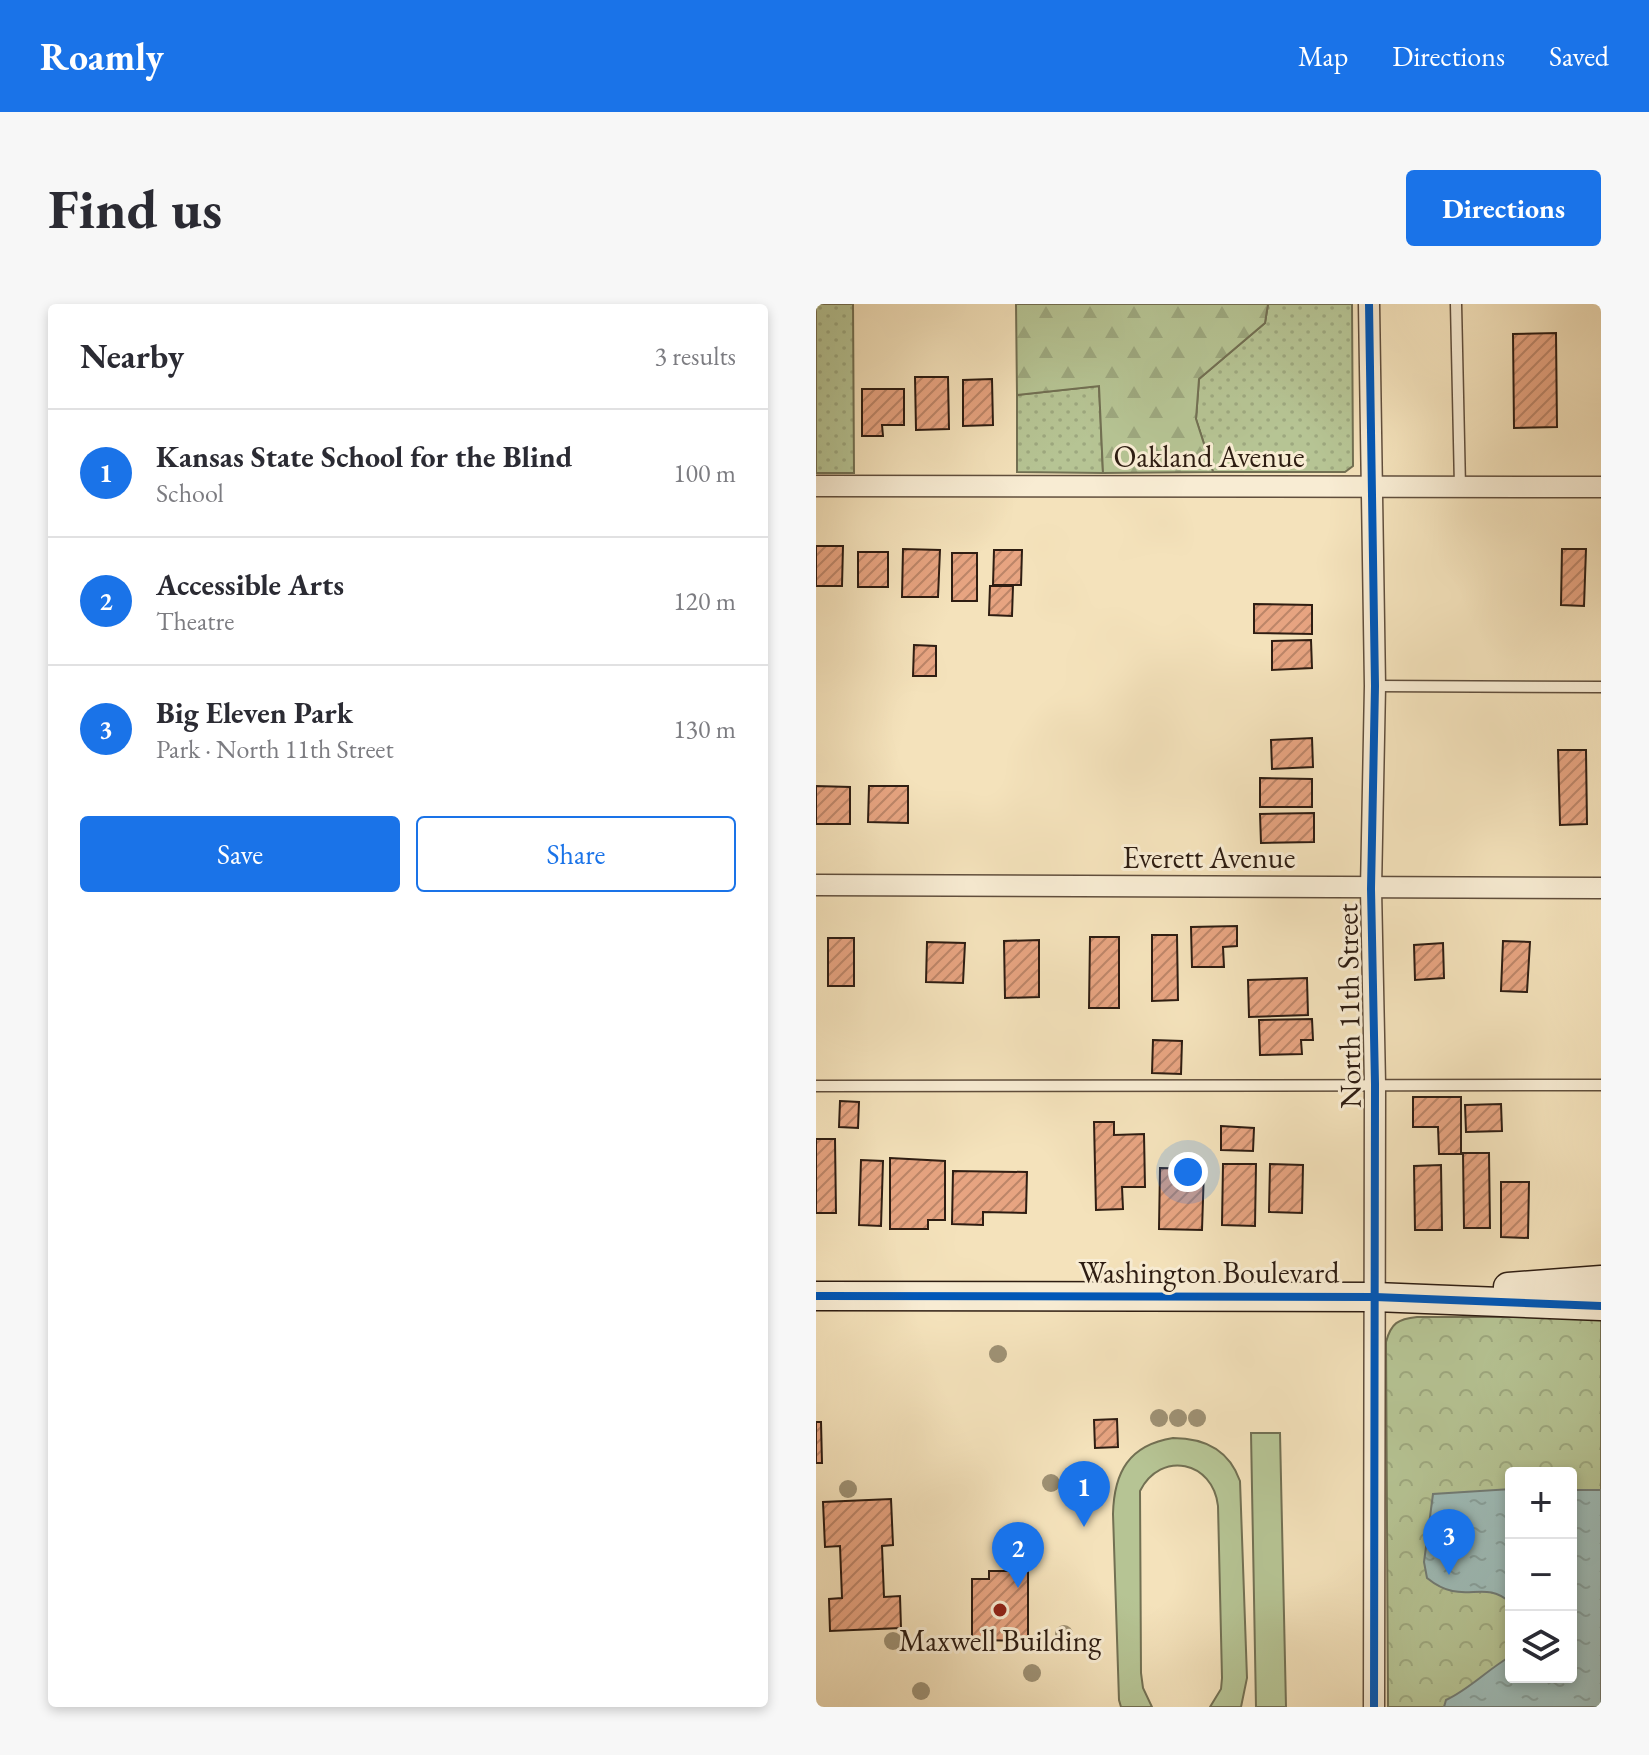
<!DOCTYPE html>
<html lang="en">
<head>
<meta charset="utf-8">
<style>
	body { margin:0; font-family:"EB Garamond",serif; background:#f7f7f7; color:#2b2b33 }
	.controls { position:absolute; right:24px; bottom:24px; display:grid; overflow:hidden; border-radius:8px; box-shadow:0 4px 12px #0003 }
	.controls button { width:72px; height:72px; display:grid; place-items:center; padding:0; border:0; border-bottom:2px solid #e1e1e2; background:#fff; color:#2b2b33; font:40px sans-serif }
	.you { position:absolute; left:372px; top:868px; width:28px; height:28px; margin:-20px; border:6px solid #fff; border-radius:50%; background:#1a73e8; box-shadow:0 0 0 12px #1a73e833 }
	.badge { display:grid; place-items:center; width:52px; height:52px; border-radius:50%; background:#1a73e8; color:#fff; font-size:26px; font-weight:700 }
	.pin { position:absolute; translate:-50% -66px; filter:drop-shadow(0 2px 4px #0008) }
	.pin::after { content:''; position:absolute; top:42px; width:28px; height:24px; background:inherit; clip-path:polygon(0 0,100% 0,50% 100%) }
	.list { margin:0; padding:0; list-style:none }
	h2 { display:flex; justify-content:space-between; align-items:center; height:104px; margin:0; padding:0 32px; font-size:34px }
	h2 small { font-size:26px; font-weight:400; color:#7c7c81 }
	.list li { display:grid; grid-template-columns:52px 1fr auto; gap:24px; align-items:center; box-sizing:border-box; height:128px; padding:0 32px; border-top:2px solid #e1e1e2 }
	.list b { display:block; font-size:30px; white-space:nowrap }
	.list p { margin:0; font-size:26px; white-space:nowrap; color:#7c7c81 }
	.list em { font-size:26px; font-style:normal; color:#7c7c81 }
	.actions { display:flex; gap:16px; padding:24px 32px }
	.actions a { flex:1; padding:18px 0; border:2px solid #1a73e8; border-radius:8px; text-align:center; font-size:28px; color:#1a73e8 }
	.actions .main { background:#1a73e8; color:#fff }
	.icon { flex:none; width:44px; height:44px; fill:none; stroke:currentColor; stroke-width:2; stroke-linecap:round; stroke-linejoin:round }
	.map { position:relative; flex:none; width:785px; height:1403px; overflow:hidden; border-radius:8px }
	header { display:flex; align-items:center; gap:48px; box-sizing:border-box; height:112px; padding:0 40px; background:#1a73e8; color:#fff }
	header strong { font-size:38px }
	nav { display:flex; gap:44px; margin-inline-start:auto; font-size:28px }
	.intro { display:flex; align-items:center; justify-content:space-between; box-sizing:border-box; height:192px; padding:0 48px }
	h1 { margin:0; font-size:56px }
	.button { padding:20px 36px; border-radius:8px; background:#1a73e8; color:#fff; font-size:28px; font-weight:700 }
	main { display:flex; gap:48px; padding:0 48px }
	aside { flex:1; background:#fff; border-radius:8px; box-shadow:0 4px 12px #0003 }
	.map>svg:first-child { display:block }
	.grass { fill:url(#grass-dots); stroke:#727053; stroke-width:2 }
	.forest { fill:url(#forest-firs); stroke:#727053; stroke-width:2 }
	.park { fill:url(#park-crowns); stroke:#727053; stroke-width:2; fill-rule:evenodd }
	.pitch { fill:#b6c494; stroke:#727053; stroke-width:2 }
	.water { fill:url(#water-ripples); stroke:#717c76; stroke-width:2 }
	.building { fill:url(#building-hatch); stroke:#2e1d12; stroke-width:2 }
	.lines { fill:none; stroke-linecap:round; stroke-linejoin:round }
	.lane-casing { stroke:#604e3c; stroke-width:13 }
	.street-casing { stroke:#604e3c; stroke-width:23 }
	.secondary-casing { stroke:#2e1d12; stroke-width:31 }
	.lane { stroke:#f8ecd3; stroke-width:10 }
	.street { stroke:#f8ecd3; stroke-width:20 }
	.secondary { stroke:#f8ecd3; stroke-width:28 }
	.cycleway-casing { stroke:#f8ecd3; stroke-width:13 }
	.cycleway { stroke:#0057b8; stroke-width:8 }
	.tree { fill:#9e9174 }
	.poi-dot { fill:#8f2418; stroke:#f8ecd3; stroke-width:3 }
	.labels { text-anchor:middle; stroke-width:6; stroke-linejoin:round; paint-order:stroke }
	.street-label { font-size:30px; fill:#2e1d12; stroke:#f8ecd3 }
	.poi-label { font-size:30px; fill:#2e1d12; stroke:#f8ecd3 }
</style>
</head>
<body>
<header>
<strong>Roamly</strong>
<nav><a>Map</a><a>Directions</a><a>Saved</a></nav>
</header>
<div class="intro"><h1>Find us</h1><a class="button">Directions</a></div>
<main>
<aside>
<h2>Nearby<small>3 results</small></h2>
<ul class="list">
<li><span class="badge">1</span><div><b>Kansas State School for the Blind</b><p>School</p></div><em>100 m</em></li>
<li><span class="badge">2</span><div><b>Accessible Arts</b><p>Theatre</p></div><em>120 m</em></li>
<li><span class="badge">3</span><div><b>Big Eleven Park</b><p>Park · North 11th Street</p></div><em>130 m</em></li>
</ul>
<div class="actions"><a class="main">Save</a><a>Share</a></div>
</aside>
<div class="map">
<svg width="785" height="1403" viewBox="0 0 785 1403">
	<defs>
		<pattern id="grass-dots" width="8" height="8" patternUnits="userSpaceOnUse" patternTransform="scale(2)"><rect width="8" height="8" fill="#b6c494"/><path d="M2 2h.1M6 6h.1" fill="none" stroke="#9da87f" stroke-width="1.8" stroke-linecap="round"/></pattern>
		<pattern id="forest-firs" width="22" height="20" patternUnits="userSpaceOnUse" patternTransform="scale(2)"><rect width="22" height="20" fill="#b6c494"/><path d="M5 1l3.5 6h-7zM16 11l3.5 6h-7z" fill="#9da87f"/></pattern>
		<pattern id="park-crowns" width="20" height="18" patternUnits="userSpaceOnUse" patternTransform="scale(2)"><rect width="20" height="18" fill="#b6c494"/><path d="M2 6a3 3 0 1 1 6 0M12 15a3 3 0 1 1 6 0" fill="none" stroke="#9da87f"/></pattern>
		<pattern id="water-ripples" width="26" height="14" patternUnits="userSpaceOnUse" patternTransform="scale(2)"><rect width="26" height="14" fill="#9ebcb8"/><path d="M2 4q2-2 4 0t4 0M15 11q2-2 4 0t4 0" fill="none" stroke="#88a19d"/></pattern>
		<pattern id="building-hatch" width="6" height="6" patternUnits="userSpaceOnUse" patternTransform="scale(2)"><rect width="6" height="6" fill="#e7a481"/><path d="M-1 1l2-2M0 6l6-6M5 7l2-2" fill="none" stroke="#bc8568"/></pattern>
	</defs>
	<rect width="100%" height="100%" fill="#f4e2bb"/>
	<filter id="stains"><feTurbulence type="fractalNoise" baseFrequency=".0025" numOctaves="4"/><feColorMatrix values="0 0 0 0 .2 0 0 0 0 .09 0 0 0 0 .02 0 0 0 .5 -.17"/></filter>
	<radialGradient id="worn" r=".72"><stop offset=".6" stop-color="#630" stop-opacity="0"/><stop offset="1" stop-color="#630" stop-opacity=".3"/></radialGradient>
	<g class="grass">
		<path d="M0 0H37L38 169H0Z"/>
		<path d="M452 0H536L537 162 529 168H397L380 115 383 75 449 19Z"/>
		<path d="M283 82 287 169 201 168V91Z"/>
	</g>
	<path class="forest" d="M200 0H452L449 19 383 75 380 115 397 168 287 169 283 82 201 91Z"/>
	<path class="park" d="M601 1013H785V1403H572L570 1038C575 1019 582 1015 601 1013ZM695 1169H755V1373H695Z"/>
	<g class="pitch">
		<path d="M435 1129H464L470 1403H440Z"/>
		<path d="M357 1134C388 1134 413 1146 424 1177L431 1374 425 1403H394L405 1385 406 1374 402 1202C397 1157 345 1146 324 1187L325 1369 327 1384 336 1403H305L303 1396 297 1210C298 1168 313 1141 357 1134Z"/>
	</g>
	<g class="water">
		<path d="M695 1185V1299C666 1273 648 1304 611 1274L608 1258 617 1190Z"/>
		<path d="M755 1186H785V1403H628L630 1396C654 1385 672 1365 695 1352V1373H755Z"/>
	</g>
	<g class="building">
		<path d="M740 29 741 123 698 124 697 30Z"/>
		<path d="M99 73H132L133 125 100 126Z"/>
		<path d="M176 75 177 121 147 122V76Z"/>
		<path d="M46 85H88V121H66L67 132H46Z"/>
		<path d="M0 242H27L26 282H0Z"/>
		<path d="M87 245 124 246 122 293H86Z"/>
		<path d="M746 245H770L768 302 745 301Z"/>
		<path d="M178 246H206L205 281H177Z"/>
		<rect x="42" y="248" width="30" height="35"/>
		<rect x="136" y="249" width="25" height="48"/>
		<path d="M174 282H197L196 312 173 311Z"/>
		<path d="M438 300 496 301V330L438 329Z"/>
		<path d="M495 336 496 364 456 366V337Z"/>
		<path d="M98 341 120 342V372H97Z"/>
		<path d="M496 434 497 463 456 465 455 436Z"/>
		<path d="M742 446H770L771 520 744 521Z"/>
		<path d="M444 474 496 475V503H444Z"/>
		<path d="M0 482 34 483V520H0Z"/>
		<path d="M53 482H92V519L52 518Z"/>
		<path d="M498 509V538L445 539 444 510Z"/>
		<path d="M421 622V642L407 643 408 663H376L375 623Z"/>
		<path d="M336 631H361L362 696 336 697Z"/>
		<path d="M274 633H303V704H273Z"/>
		<rect x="12" y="634" width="26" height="48"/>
		<path d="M223 636V693L189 694 188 637Z"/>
		<path d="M687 637 714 638 711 688 685 687Z"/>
		<path d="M111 638 149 639 147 679 110 678Z"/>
		<path d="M627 639 628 674 599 676 598 641Z"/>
		<path d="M491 674 492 711 433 713 432 676Z"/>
		<path d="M496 715 497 736H485L486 750 444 751 443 716Z"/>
		<path d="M337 736 366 737 365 770 336 769Z"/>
		<path d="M597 793H645V850H623L622 823H597Z"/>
		<path d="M24 797 43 798 42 824 23 823Z"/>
		<path d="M685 800 686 827 650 828 649 801Z"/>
		<path d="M278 818H298V831L328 830 329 883H306L307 905 280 906Z"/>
		<path d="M405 822 438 824 437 847 405 846Z"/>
		<path d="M0 835H19L20 909H0Z"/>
		<path d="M647 849H673L674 924H648Z"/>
		<path d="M74 854 129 857V916H112V925H74Z"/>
		<path d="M45 856 67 857 65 922 43 921Z"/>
		<path d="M407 860H440L439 922 406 921Z"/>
		<path d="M454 860 487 861 486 909 453 908Z"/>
		<path d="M625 861 626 926H599L598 862Z"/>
		<path d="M344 864 388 865 386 926 343 925Z"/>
		<path d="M137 867 211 868 210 909 167 908V921L136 920Z"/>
		<path d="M685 878H713L712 934 685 933Z"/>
		<path d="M301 1115 302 1143 279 1144 278 1116Z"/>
		<path d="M0 1118H5L6 1159H0Z"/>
		<path d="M75 1195 77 1241 66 1242 68 1293 84 1292 85 1324 14 1327 13 1295 26 1294 24 1242 9 1243 7 1198Z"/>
		<path d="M173 1267H212V1337L156 1336V1275H173Z"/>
	</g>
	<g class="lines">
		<g class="lane-casing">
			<g id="lane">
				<path d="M640 0 644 183"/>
				<path d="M559 382 785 383"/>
				<path d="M0 782 785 781"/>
			</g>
		</g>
		<g class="street-casing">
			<g id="street">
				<path d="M553 0 559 382 555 585 559 780 558 1403"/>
				<path d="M0 182 785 183"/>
				<path d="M0 581 785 584"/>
			</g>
		</g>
		<g class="secondary-casing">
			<g id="secondary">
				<path d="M692 983 785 976"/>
				<path d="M0 992 559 993 785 1002"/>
			</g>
		</g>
		<use href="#lane" class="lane"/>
		<use href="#street" class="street"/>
		<use href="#secondary" class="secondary"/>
		<g class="cycleway-casing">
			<g id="cycleway">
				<path d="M553 0 559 382 555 585 559 780 558 1403"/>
				<path d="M0 992 559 993 785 1002"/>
			</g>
		</g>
		<use href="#cycleway" class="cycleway"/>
	</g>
	<g class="tree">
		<circle cx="182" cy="1050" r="9"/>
		<circle cx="343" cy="1114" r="9"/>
		<circle cx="362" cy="1114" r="9"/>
		<circle cx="381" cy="1114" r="9"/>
		<circle cx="235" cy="1179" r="9"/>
		<circle cx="32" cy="1185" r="9"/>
		<circle cx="248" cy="1330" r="9"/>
		<circle cx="77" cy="1337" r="9"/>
		<circle cx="216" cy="1369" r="9"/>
		<circle cx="105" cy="1387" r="9"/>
	</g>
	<circle class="poi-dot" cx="184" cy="1306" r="8"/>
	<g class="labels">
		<g class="street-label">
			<text x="393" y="163">Oakland Avenue</text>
			<text x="393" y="564">Everett Avenue</text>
			<text transform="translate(533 702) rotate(-91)" y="10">North 11th Street</text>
			<text x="393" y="979">Washington Boulevard</text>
		</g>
		<g class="poi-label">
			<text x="184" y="1347">Maxwell Building</text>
		</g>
	</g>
	<rect width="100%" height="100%" filter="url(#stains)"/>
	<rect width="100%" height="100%" fill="url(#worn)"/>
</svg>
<div class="controls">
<button>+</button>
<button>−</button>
<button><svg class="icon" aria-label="layers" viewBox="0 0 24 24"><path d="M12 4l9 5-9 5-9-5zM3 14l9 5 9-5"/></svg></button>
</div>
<div class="you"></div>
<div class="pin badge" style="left:268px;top:1223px">1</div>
<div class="pin badge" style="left:202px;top:1284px">2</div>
<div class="pin badge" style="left:633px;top:1271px">3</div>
</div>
</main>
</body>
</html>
